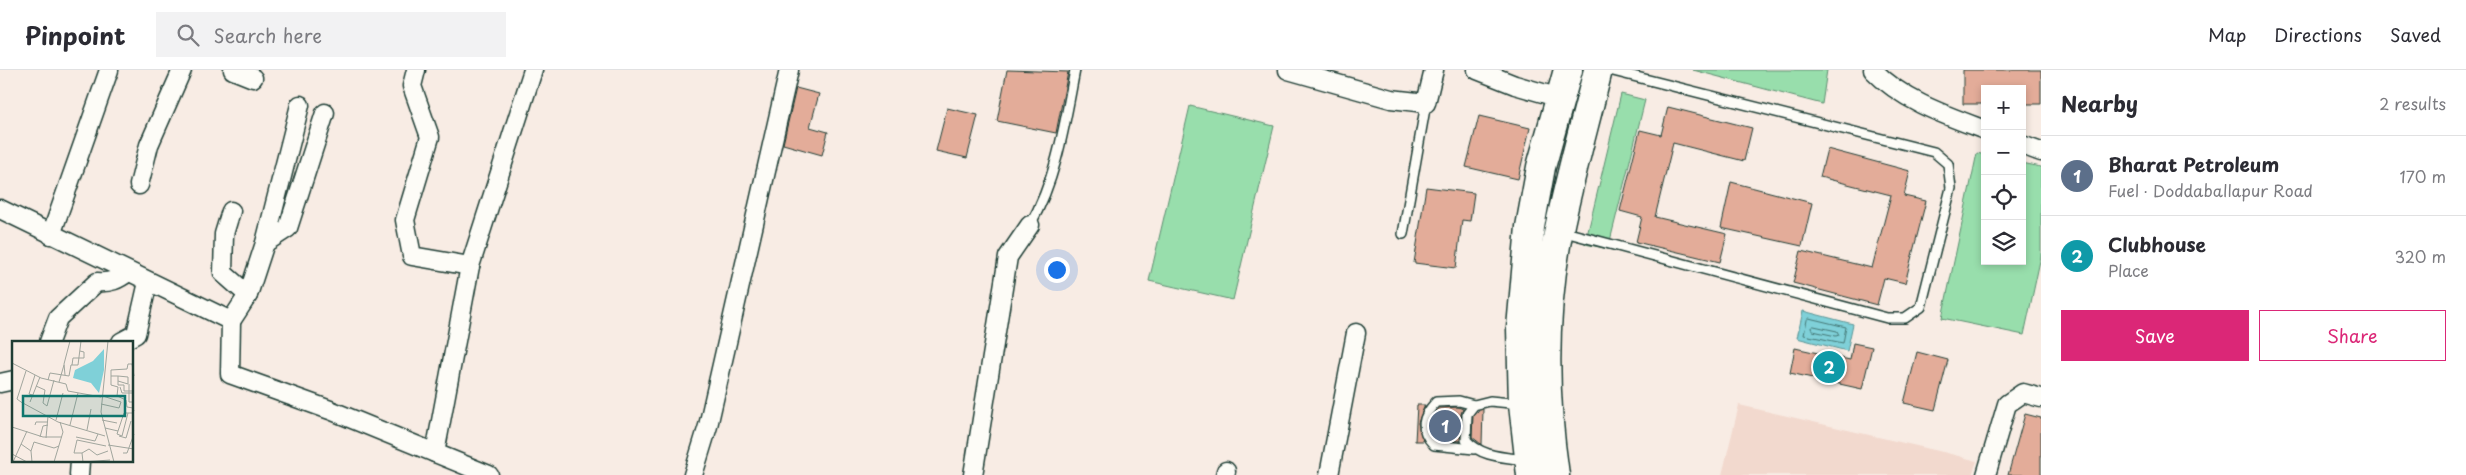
<!DOCTYPE html>
<html lang="en">
<head>
<meta charset="utf-8">
<style>
	body { margin:0; font-family:"Playpen Sans",sans-serif; background:#f2f2f3; color:#2b2b33 }
	.controls { position:absolute; right:15px; top:15px; display:grid; overflow:hidden; border-radius:0px; box-shadow:0 2px 8px #0003 }
	.controls button { width:45px; height:45px; display:grid; place-items:center; padding:0; border:0; border-bottom:1px solid #e1e1e2; background:#fff; color:#2b2b33; font:25px sans-serif }
	.you { position:absolute; left:1056px; top:199px; width:18px; height:18px; margin:-12px; border:4px solid #fff; border-radius:50%; background:#1a73e8; box-shadow:0 0 0 8px #1a73e833 }
	.badge { display:grid; place-items:center; width:32px; height:32px; border-radius:50%; background:#db2777; color:#fff; font-size:16px; font-weight:700 }
	.pin { position:absolute; translate:-50% -50%; border:2px solid #fff; box-shadow:0 1px 5px #0006 }
	.list { margin:0; padding:0; list-style:none }
	h2 { display:flex; justify-content:space-between; align-items:center; height:65px; margin:0; padding:0 20px; font-size:21px }
	h2 small { font-size:16px; font-weight:400; color:#7c7c81 }
	.list li { display:grid; grid-template-columns:32px 1fr auto; gap:15px; align-items:center; box-sizing:border-box; height:80px; padding:0 20px; border-top:1px solid #e1e1e2 }
	.list b { display:block; font-size:19px; white-space:nowrap }
	.list p { margin:0; font-size:16px; white-space:nowrap; color:#7c7c81 }
	.list em { font-size:16px; font-style:normal; color:#7c7c81 }
	.actions { display:flex; gap:10px; padding:15px 20px }
	.actions a { flex:1; padding:11px 0; border:1px solid #db2777; border-radius:0px; text-align:center; font-size:18px; color:#db2777 }
	.actions .main { background:#db2777; color:#fff }
	.icon { flex:none; width:28px; height:28px; fill:none; stroke:currentColor; stroke-width:2; stroke-linecap:round; stroke-linejoin:round }
	.map { position:relative; flex:none; width:2041px; height:405px; overflow:hidden }
	header { display:flex; align-items:center; gap:30px; box-sizing:border-box; height:70px; padding:0 25px; background:#fff; border-bottom:1px solid #e1e1e2 }
	header strong { font-size:24px }
	nav { display:flex; gap:28px; margin-inline-start:auto; font-size:18px }
	.search { width:350px; height:45px; background:#f2f2f3; display:flex; align-items:center; gap:12px; box-sizing:border-box; padding:0 18px; border-radius:0px; color:#7c7c81; font-size:19px }
	main { display:flex }
	aside { flex:1; background:#fff }
	.map>svg:first-child { display:block }
	.built { fill:#f2d9ce }
	.green { fill:#98deac; stroke:#5c8e70 }
	.water { fill:#7fd0d8; stroke:#599596 }
	.lines { fill:none; stroke-linecap:round; stroke-linejoin:round }
	.shore { stroke:#457876; stroke-width:1 }
	.building { fill:#e3ac99; stroke:#1f3d34 }
	.lane-casing { stroke:#1f3d34; stroke-width:12 }
	.street-casing { stroke:#1f3d34; stroke-width:21 }
	.primary-casing { stroke:#1f3d34; stroke-width:31 }
	.lane { stroke:#fdfcf7; stroke-width:9 }
	.street { stroke:#fdfcf7; stroke-width:18 }
	.primary { stroke:#fdfcf7; stroke-width:28 }
	.inset-road { fill:none; stroke:#a1a69e; stroke-width:1 }
	.view { fill:#0f766e; fill-opacity:0.15; stroke:#0f766e; stroke-width:2.5 }
	.inset-edge { fill:none; stroke:#1f3d34; stroke-width:2.5 }
</style>
</head>
<body>
<header>
<strong>Pinpoint</strong>
<div class="search"><svg class="icon" aria-label="search" viewBox="0 0 24 24"><circle cx="10" cy="10" r="6"/><path d="M15 15l6 6"/></svg>Search here</div>
<nav><a>Map</a><a>Directions</a><a>Saved</a></nav>
</header>
<main>
<div class="map">
<svg width="2041" height="405" viewBox="0 0 2041 405">
	<rect width="100%" height="100%" fill="#f8ece4"/>
	<filter id="ink" filterUnits="userSpaceOnUse"><feTurbulence type="fractalNoise" baseFrequency=".02" numOctaves="2"/><feDisplacementMap in="SourceGraphic" scale="10" xChannelSelector="R" yChannelSelector="G"/><feConvolveMatrix kernelMatrix="1 2 1 2 8 2 1 2 1" color-interpolation-filters="sRGB"/></filter>
	<g filter="url(#ink)">
		<path class="built" d="M1739 335 1947 383 1977 391 1972 405H1722Z"/>
		<g class="green">
			<path d="M1693 0H1827L1822 34Z"/>
			<path d="M1621 24 1645 30 1608 179 1585 174Z"/>
			<path d="M1190 36 1274 56 1233 230 1149 211Z"/>
			<path d="M1977 83 1985 85V191H2022V93L2041 97V186L2024 265 1942 248Z"/>
		</g>
		<path class="water" d="M1803 241 1853 254 1847 281 1797 268Z"/>
		<g class="lines">
			<g class="shore">
				<path d="M1809 248 1846 257 1843 273 1804 265 1807 250Z"/>
				<path d="M1814 256 1837 261 1839 265 1836 266 1813 261 1811 258Z"/>
			</g>
		</g>
		<g class="building">
			<path d="M1007 0 1068 2 1056 63 997 51Z"/>
			<path d="M1963 0H2041V34H2022V19H1985V34H1963Z"/>
			<path d="M796 18 819 24 810 57 828 62 822 85 783 74Z"/>
			<path d="M1668 37 1752 58 1744 91 1673 73 1655 147 1727 164 1720 192 1636 172 1642 147 1620 141 1640 60 1661 65Z"/>
			<path d="M947 38 978 45 967 88 936 81Z"/>
			<path d="M1479 46 1530 58 1518 109 1466 97Z"/>
			<path d="M1827 79 1910 101 1904 126 1926 131 1905 213 1884 208 1877 235 1793 213 1801 181 1872 198 1891 125 1820 107Z"/>
			<path d="M1731 112 1812 133 1802 176 1721 158Z"/>
			<path d="M1426 117 1474 123 1470 151 1462 150 1456 198 1414 193Z"/>
			<path d="M1853 273 1872 277 1862 319 1790 303 1795 278 1850 290Z"/>
			<path d="M1917 282 1948 290 1935 340 1904 333Z"/>
			<path d="M1417 335H1425L1418 353 1423 371H1415Z"/>
			<path d="M1458 337 1463 339 1461 344 1460 371 1437 369 1431 357 1433 346 1439 338Z"/>
			<path d="M1483 339 1482 374H1481L1472 367 1473 346 1478 341Z"/>
			<path d="M2025 344 2041 348V405H2008Z"/>
		</g>
		<g class="lines">
			<g class="lane-casing">
				<g id="lane">
					<path d="M1030 155C1057 108 1065 52 1075 0"/>
					<path d="M1561 161 1887 248H1905L1921 237 1951 118 1948 94 1934 82 1609 0"/>
					<path d="M1403 164 1426 33"/>
					<path d="M1521 334 1490 331 1474 335 1467 344 1466 370C1481 387 1504 387 1525 390"/>
					<path d="M1474 379 1434 375C1419 359 1422 347 1436 332L1459 331 1474 335"/>
				</g>
			</g>
			<g class="street-casing">
				<g id="street">
					<path d="M233 0 253 8"/>
					<path d="M416 0 412 16 430 67 405 150 412 186 470 196 533 0"/>
					<path d="M1288 0 1391 29 1426 33 1434 0"/>
					<path d="M1477 0 1515 15 1560 28"/>
					<path d="M1873 0C1903 31 1945 45 1985 60"/>
					<path d="M2022 75 2041 82"/>
					<path d="M139 115 149 75 182 0"/>
					<path d="M0 139 231 251 230 304 330 340 489 405"/>
					<path d="M231 141 224 164 223 203 248 225"/>
					<path d="M51 165 109 0"/>
					<path d="M265 173 288 158 325 43"/>
					<path d="M231 251 248 225 265 173 300 35"/>
					<path d="M49 272 58 248 97 212C110 213 118 210 128 202"/>
					<path d="M121 272 136 264 148 212"/>
					<path d="M0 313 14 310"/>
					<path d="M435 383 470 196"/>
					<path d="M79 405 80 391"/>
					<path d="M693 405 708 356 789 0"/>
					<path d="M973 405 1008 187 1030 155"/>
					<path d="M1225 405 1226 401"/>
					<path d="M1329 405 1356 263"/>
					<path d="M1986 405 2007 334 2023 323 2041 328"/>
				</g>
			</g>
			<g class="primary-casing">
				<g id="primary">
					<path d="M1531 405 1523 334 1521 258 1530 157 1541 97 1568 0"/>
					<path d="M1555 405C1543 324 1543 239 1559 159 1570 106 1585 53 1598 0"/>
				</g>
			</g>
			<use href="#lane" class="lane"/>
			<use href="#street" class="street"/>
			<use href="#primary" class="primary"/>
		</g>
	</g>
	<g transform="translate(12 271)">
		<rect width="121" height="121" fill="#f8ece4"/>
		<path d="M92 8V29L87 52 79 42 61 37 63 29 81 20Z" fill="#7fd0d8"/>
		<path class="inset-road" d="M96 0 89 71 102 121M0 22 29 37 54 43 56 50 89 56M60 24 61 17H72V11L68 10M14 30 5 58 9 61 46 81 93 95M23 34 17 53 24 55M53 34 52 23 58 0M99 35H106L116 36V43L106 40V35M122 35 120 23H116L115 28 99 29V44L106 46 105 55 114 59 115 66 121 67 122 70M36 39 38 32 57 35 59 24H66L69 0M106 40V44H112V50H122M47 41 52 24M117 43V61H122M24 45 33 49 31 62 35 65 42 39M108 46 110 52H122M18 61 28 36M89 63 107 67 109 61 91 55M44 79 51 52M90 79 105 82M23 84 24 81H36M58 84 66 52M0 86 31 96H50M93 87 106 90 105 93 110 95 116 72M75 89 79 68M106 90 112 72H122M107 95 114 97 119 80M28 96 31 85 36 84M64 96 83 100 86 93M34 97 36 75M9 103 19 110 20 121M96 104 122 108M19 110 22 101 42 107 47 105M70 112 77 108 85 114 96 110M111 112H115L122 93M0 113 15 121M1 121 15 90M42 121 51 91 48 81M71 121 70 112H62L65 99 94 105M71 121 98 119"/>
		<path class="view" d="M11 55H113V75H11Z"/>
		<rect width="121" height="121" class="inset-edge"/>
	</g>
</svg>
<div class="controls">
<button>+</button>
<button>−</button>
<button><svg class="icon" aria-label="locate" viewBox="0 0 24 24"><circle cx="12" cy="12" r="6"/><path d="M12 2v4M12 18v4M2 12h4M18 12h4"/></svg></button>
<button><svg class="icon" aria-label="layers" viewBox="0 0 24 24"><path d="M12 4l9 5-9 5-9-5zM3 14l9 5 9-5"/></svg></button>
</div>
<div class="you"></div>
<div class="pin badge" style="left:1445px;top:356px;background:#5c6f8a">1</div>
<div class="pin badge" style="left:1829px;top:297px;background:#0f9aa8">2</div>
</div>
<aside>
<h2>Nearby<small>2 results</small></h2>
<ul class="list">
<li><span class="badge" style="background:#5c6f8a">1</span><div><b>Bharat Petroleum</b><p>Fuel · Doddaballapur Road</p></div><em>170 m</em></li>
<li><span class="badge" style="background:#0f9aa8">2</span><div><b>Clubhouse</b><p>Place</p></div><em>320 m</em></li>
</ul>
<div class="actions"><a class="main">Save</a><a>Share</a></div>
</aside>
</main>
</body>
</html>
